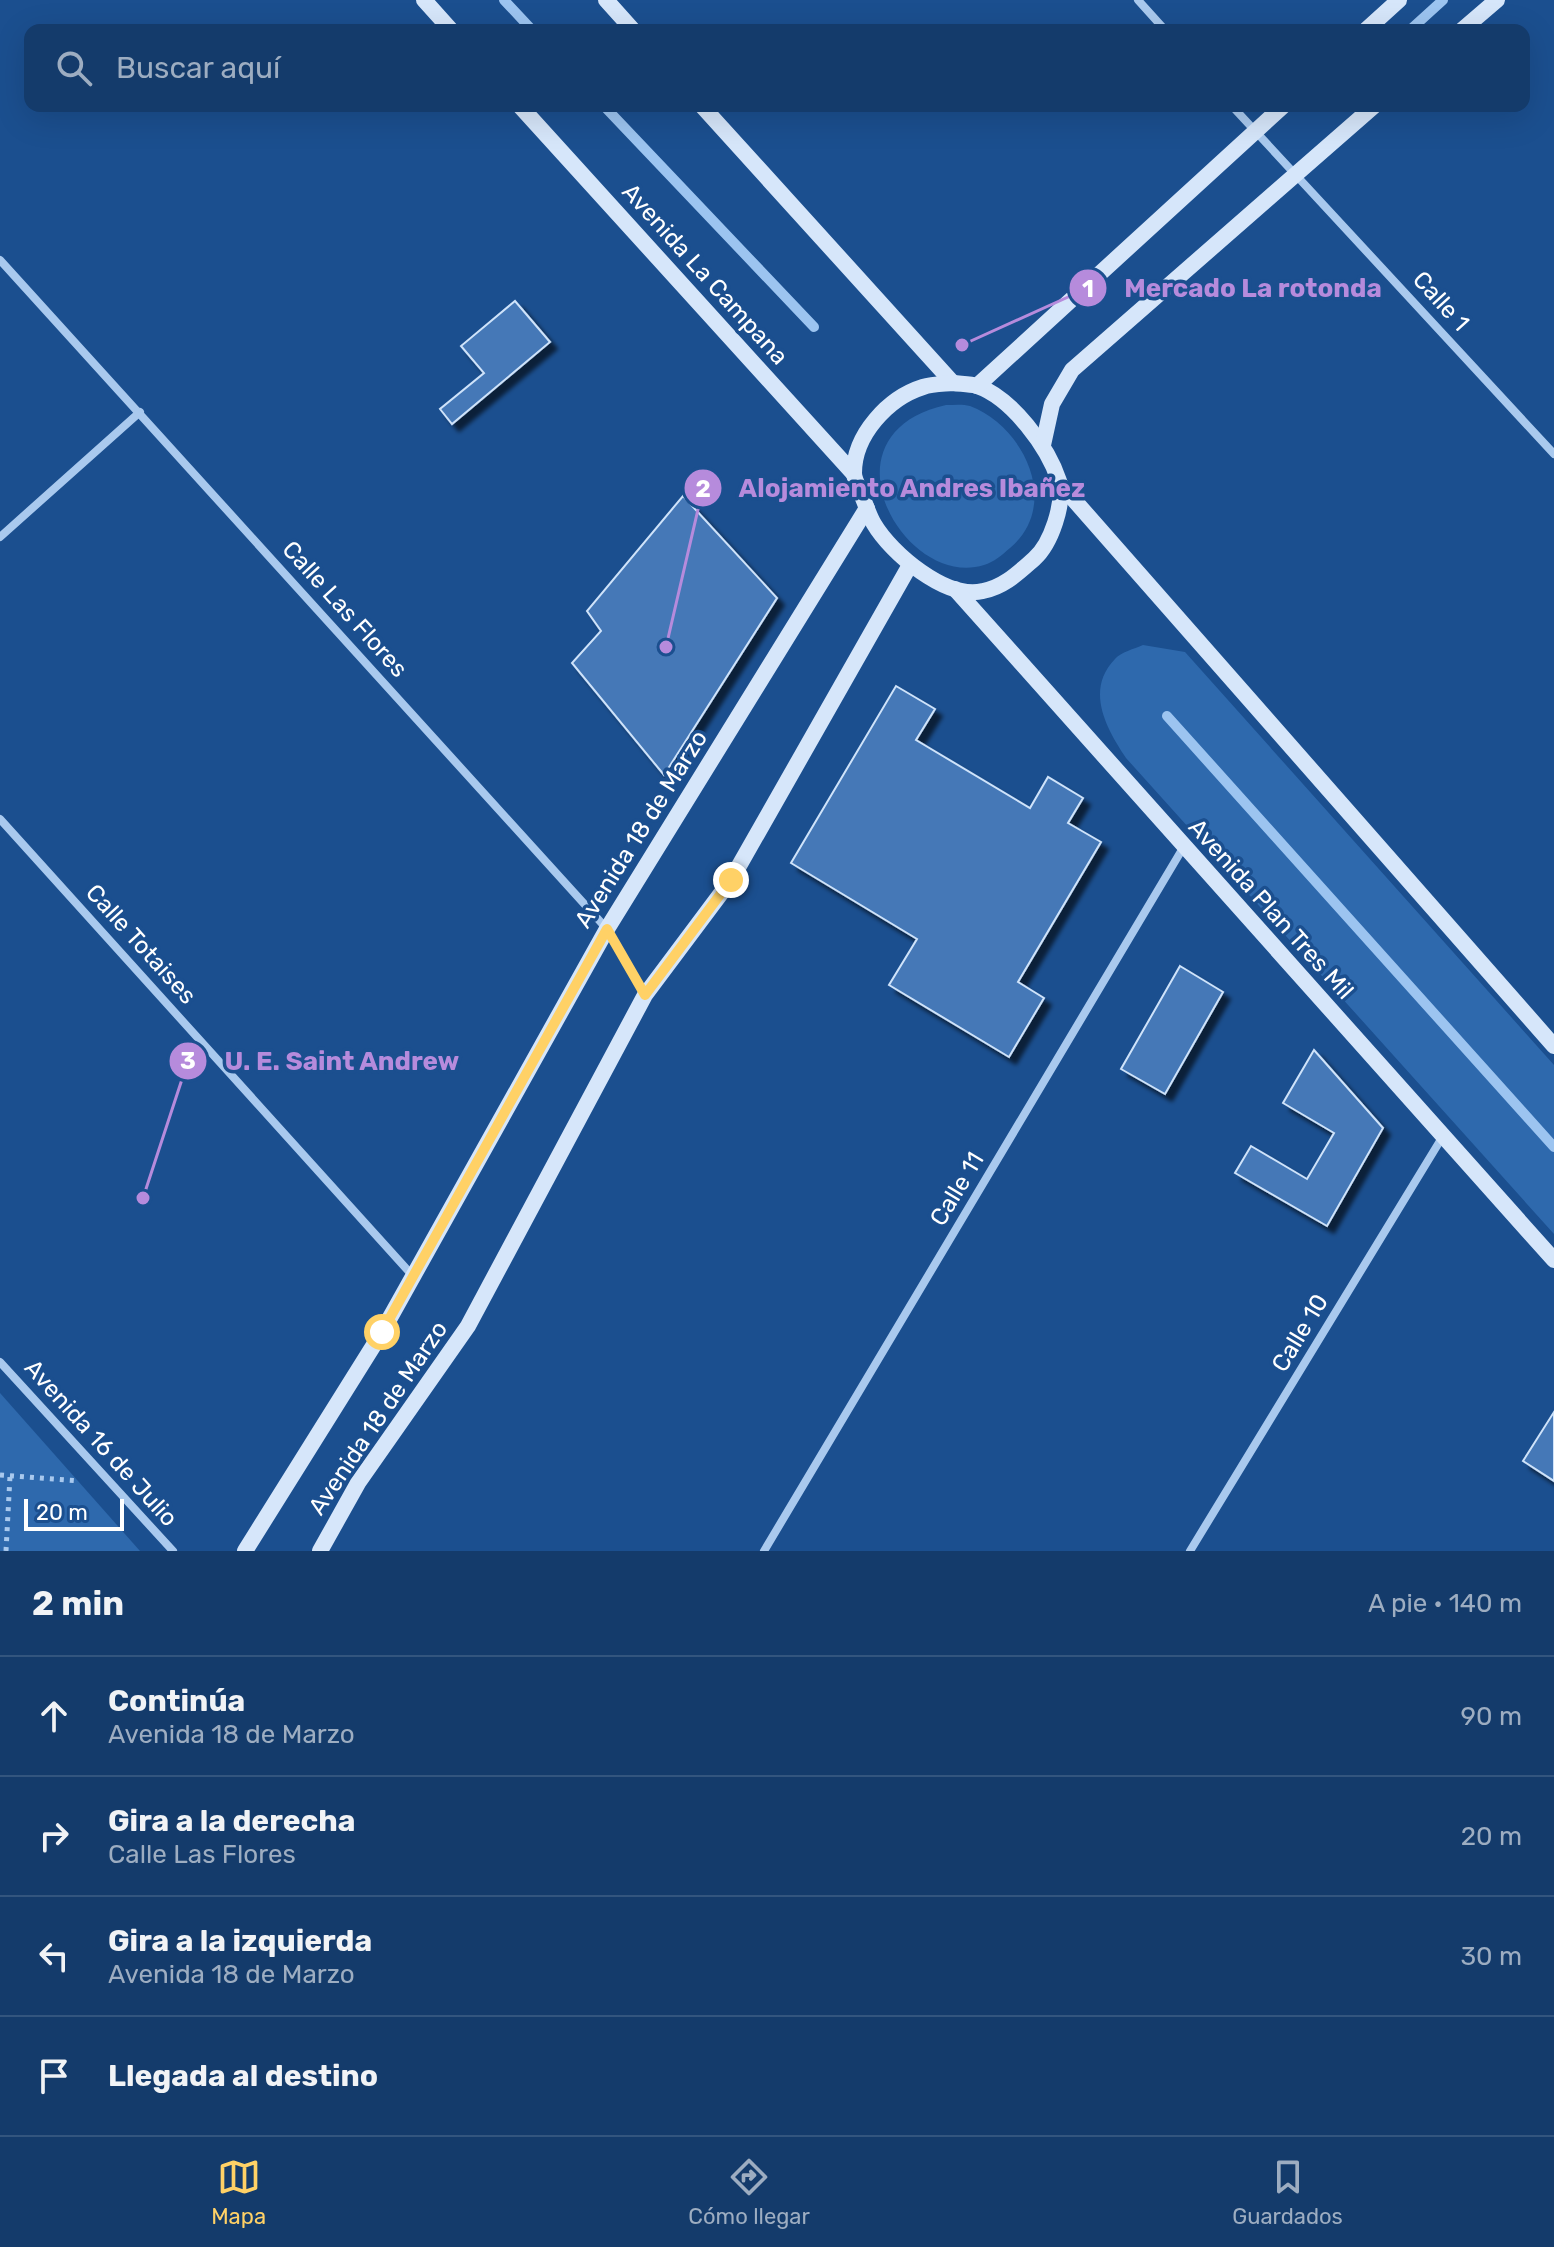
<!DOCTYPE html>
<html lang="es">
<head>
<meta charset="utf-8">
<style>
	body { margin:0; font-family:Rubik,sans-serif; background:#1d4271; color:#f1f3f6 }
	.scale { position:absolute; left:24px; bottom:20px; width:100px; box-sizing:border-box; padding-left:8px; border:4px solid #fff; border-top:0; font-size:22px; line-height:28px; white-space:nowrap; color:#fff; -webkit-text-stroke:6px #1b4f8f; paint-order:stroke }
	.stop { position:absolute; width:24px; height:24px; margin:-18px; border:6px solid #ffd166; border-radius:50%; background:#fff }
	.stop.end { background:#ffd166; border-color:#fff; box-shadow:0 2px 8px #0008 }
	.list { margin:0; padding:0; list-style:none }
	h2 { display:flex; justify-content:space-between; align-items:center; height:104px; margin:0; padding:0 32px; font-size:34px }
	h2 small { font-size:26px; font-weight:400; color:#9dadc1 }
	.list li { display:grid; grid-template-columns:52px 1fr auto; gap:24px; align-items:center; box-sizing:border-box; height:120px; padding:0 32px; border-top:2px solid #33557e }
	.list b { display:block; font-size:30px; white-space:nowrap }
	.list p { margin:0; font-size:26px; white-space:nowrap; color:#9dadc1 }
	.list em { font-size:26px; font-style:normal; color:#9dadc1 }
	.icon { flex:none; width:44px; height:44px; fill:none; stroke:currentColor; stroke-width:2; stroke-linecap:round; stroke-linejoin:round }
	.map { position:relative; flex:none; width:1554px; height:1551px; overflow:hidden }
	.search { position:absolute; background:#143b6b; box-shadow:0 8px 32px #0002; left:24px; right:24px; top:24px; height:88px; display:flex; align-items:center; gap:20px; box-sizing:border-box; padding:0 28px; border-radius:16px; color:#9dadc1; font-size:30px }
	.sheet { height:584px; background:#143b6b }
	nav { display:flex; justify-content:space-around; align-items:center; box-sizing:border-box; height:112px; border-top:2px solid #33557e; background:#143b6b; font-size:22px; color:#9dadc1 }
	nav a { display:grid; justify-items:center; gap:4px }
	nav .on { color:#ffd166 }
	.map>svg:first-child { display:block }
	.green { fill:#2e69ad }
	.lines { fill:none; stroke-linecap:round; stroke-linejoin:round }
	.stream { stroke:#9cc4f0; stroke-width:10 }
	.building { fill:#4478b7; stroke:#cfe3fa; stroke-width:2; filter:url(#shadow) }
	.path { stroke:#a9c9ee; stroke-width:5; stroke-dasharray:4 6; stroke-linecap:butt }
	.street { stroke:#a9c9ee; stroke-width:8 }
	.secondary { stroke:#d6e6fa; stroke-width:16 }
	.route { stroke:#ffd166; stroke-width:10 }
	.labels { text-anchor:middle; stroke-width:7; stroke-linejoin:round; paint-order:stroke }
	.street-label { font-size:24px; fill:#fff; stroke:#1b4f8f }
	.leader { fill:none; stroke:#b68bdc; stroke-width:3 }
	.callout-dot { fill:#b68bdc; stroke:#1b4f8f; stroke-width:3 }
	.mark-label { font-size:24px; text-anchor:middle; font-weight:bold; fill:#fff }
	.callout-label { font-size:26px; text-anchor:middle; font-weight:bold; fill:#b68bdc; stroke:#1b4f8f; stroke-width:7; stroke-linejoin:round; paint-order:stroke }
</style>
</head>
<body>
<div class="map">
<svg width="1554" height="1551" viewBox="0 0 1554 1551">
	<defs>
		<filter id="shadow"><feDropShadow dx="7" dy="7" stdDeviation="2" flood-color="#0009"/></filter>
	</defs>
	<rect width="100%" height="100%" fill="#1b4f8f"/>
	<g class="green">
		<path d="M946 405C954 405 963 404 970 406 1025 427 1061 505 1010 548 1002 555 994 562 984 565 904 590 816 434 946 405Z"/>
		<path d="M1143 645 1185 652 1554 1065V1234L1126 758C1106 728 1085 690 1115 659 1121 652 1134 649 1143 645Z"/>
		<path d="M0 1393 140 1551H0Z"/>
	</g>
	<g class="lines">
		<g class="stream">
			<path d="M504 0 532 30"/>
			<path d="M1410 30 1443 0"/>
			<path d="M604 106 814 327"/>
			<path d="M1167 716 1554 1147"/>
		</g>
	</g>
	<g class="building">
		<path d="M515 301 550 342 452 424 440 409 484 373 461 346Z"/>
		<path d="M683 496 777 598 664 775 572 663 601 631 587 611Z"/>
		<path d="M896 686 935 709 916 740 1030 808 1048 777 1083 798 1068 823 1101 842 1018 982 1044 998 1009 1057 889 985 917 939 791 863Z"/>
		<path d="M1180 966 1223 992 1165 1094 1121 1069Z"/>
		<path d="M1314 1050 1383 1128 1327 1226 1235 1173 1251 1146 1307 1179 1334 1133 1283 1103Z"/>
		<path d="M1554 1412V1481L1523 1461Z"/>
	</g>
	<g class="lines">
		<g class="path">
			<path d="M0 1475 79 1481"/>
			<path d="M6 1551 10 1476"/>
		</g>
		<g class="street">
			<path d="M1138 0 1165 30"/>
			<path d="M1232 106 1554 454"/>
			<path d="M0 260 607 929 645 995"/>
			<path d="M0 537 140 412"/>
			<path d="M0 819 412 1275"/>
			<path d="M0 1362 173 1551"/>
			<path d="M764 1551 1183 848"/>
			<path d="M1190 1551 1443 1136"/>
		</g>
		<g class="secondary">
			<path d="M424 0 451 30"/>
			<path d="M606 0 633 30"/>
			<path d="M1366 30 1399 0"/>
			<path d="M1462 30 1497 0"/>
			<path d="M520 106 854 474"/>
			<path d="M702 106 953 383"/>
			<path d="M953 383C960 384 970 384 977 386 1012 398 1048 447 1059 481 1065 503 1051 544 1034 559 1018 573 1004 587 983 591 946 600 891 553 874 524 869 516 866 505 862 496 860 489 854 480 854 473 854 435 888 398 923 387 932 384 943 384 953 383Z"/>
			<path d="M977 386 1283 106"/>
			<path d="M1043 445 1052 404 1072 370 1374 106"/>
			<path d="M1060 484 1554 1046"/>
			<path d="M955 589 1554 1260"/>
			<path d="M245 1551 382 1332 607 929 867 508"/>
			<path d="M320 1551 358 1483 468 1326 645 995 731 880 910 565"/>
		</g>
	</g>
	<g class="lines">
		<path class="route" d="M382 1332 607 929 645 995 731 880"/>
	</g>
	<g class="labels">
		<g class="street-label">
			<text transform="translate(705 274) rotate(48)" y="8">Avenida La Campana</text>
			<text transform="translate(1441 301) rotate(48)" y="8">Calle 1</text>
			<text transform="translate(345 609) rotate(48)" y="8">Calle Las Flores</text>
			<text transform="translate(641 829) rotate(-58)" y="8">Avenida 18 de Marzo</text>
			<text transform="translate(1271 909) rotate(48)" y="8">Avenida Plan Tres Mil</text>
			<text transform="translate(141 944) rotate(48)" y="8">Calle Totaises</text>
			<text transform="translate(957 1189) rotate(-59)" y="8">Calle 11</text>
			<text transform="translate(1300 1333) rotate(-59)" y="8">Calle 10</text>
			<text transform="translate(378 1418) rotate(-56)" y="8">Avenida 18 de Marzo</text>
			<text transform="translate(101 1443) rotate(48)" y="8">Avenida 16 de Julio</text>
		</g>
	</g>
	<path class="leader" d="M962 345L1088 288M666 647L703 488M143 1198L188 1061"/>
	<g class="callout-dot">
		<circle cx="962" cy="345" r="8"/>
		<circle cx="666" cy="647" r="8"/>
		<circle cx="143" cy="1198" r="8"/>
		<circle cx="1088" cy="288" r="20"/>
		<circle cx="703" cy="488" r="20"/>
		<circle cx="188" cy="1061" r="20"/>
	</g>
	<g class="mark-label">
		<text x="1088" y="297">1</text>
		<text x="703" y="497">2</text>
		<text x="188" y="1069">3</text>
	</g>
	<g class="callout-label">
		<text x="1253" y="297">Mercado La rotonda</text>
		<text x="912" y="497">Alojamiento Andres Ibañez</text>
		<text x="342" y="1070">U. E. Saint Andrew</text>
	</g>
</svg>
<div class="scale">20 m</div>
<div class="stop" style="left:382px;top:1332px"></div>
<div class="stop end" style="left:731px;top:880px"></div>
<div class="search"><svg class="icon" aria-label="search" viewBox="0 0 24 24"><circle cx="10" cy="10" r="6"/><path d="M15 15l6 6"/></svg>Buscar aquí</div>
</div>
<section class="sheet">
<h2>2 min<small>A pie · 140 m</small></h2>
<ul class="list">
<li><svg class="icon" aria-label="ahead" viewBox="0 0 24 24"><path d="M12 20V5M6 11l6-6 6 6"/></svg><div><b>Continúa</b><p>Avenida 18 de Marzo</p></div><em>90 m</em></li>
<li><svg class="icon" aria-label="right" viewBox="0 0 24 24"><path d="M7 20v-9h11M14 6l5 5-5 5"/></svg><div><b>Gira a la derecha</b><p>Calle Las Flores</p></div><em>20 m</em></li>
<li><svg class="icon" aria-label="left" viewBox="0 0 24 24"><path d="M17 20v-9H6M10 6l-5 5 5 5"/></svg><div><b>Gira a la izquierda</b><p>Avenida 18 de Marzo</p></div><em>30 m</em></li>
<li><svg class="icon" aria-label="arrive" viewBox="0 0 24 24"><path d="M6 21V4h12l-3 4 3 4H6"/></svg><div><b>Llegada al destino</b></div></li>
</ul>
</section>
<nav>
<a class="on"><svg class="icon" aria-label="map" viewBox="0 0 24 24"><path d="M3 6l6-2 6 2 6-2v14l-6 2-6-2-6 2zM9 4v14M15 6v14"/></svg>Mapa</a>
<a><svg class="icon" aria-label="directions" viewBox="0 0 24 24"><path d="M12 3l9 9-9 9-9-9zM9 14v-3h6M13 9l2 2-2 2"/></svg>Cómo llegar</a>
<a><svg class="icon" aria-label="saved" viewBox="0 0 24 24"><path d="M7 4h10v16l-5-4-5 4z"/></svg>Guardados</a>
</nav>
</body>
</html>
